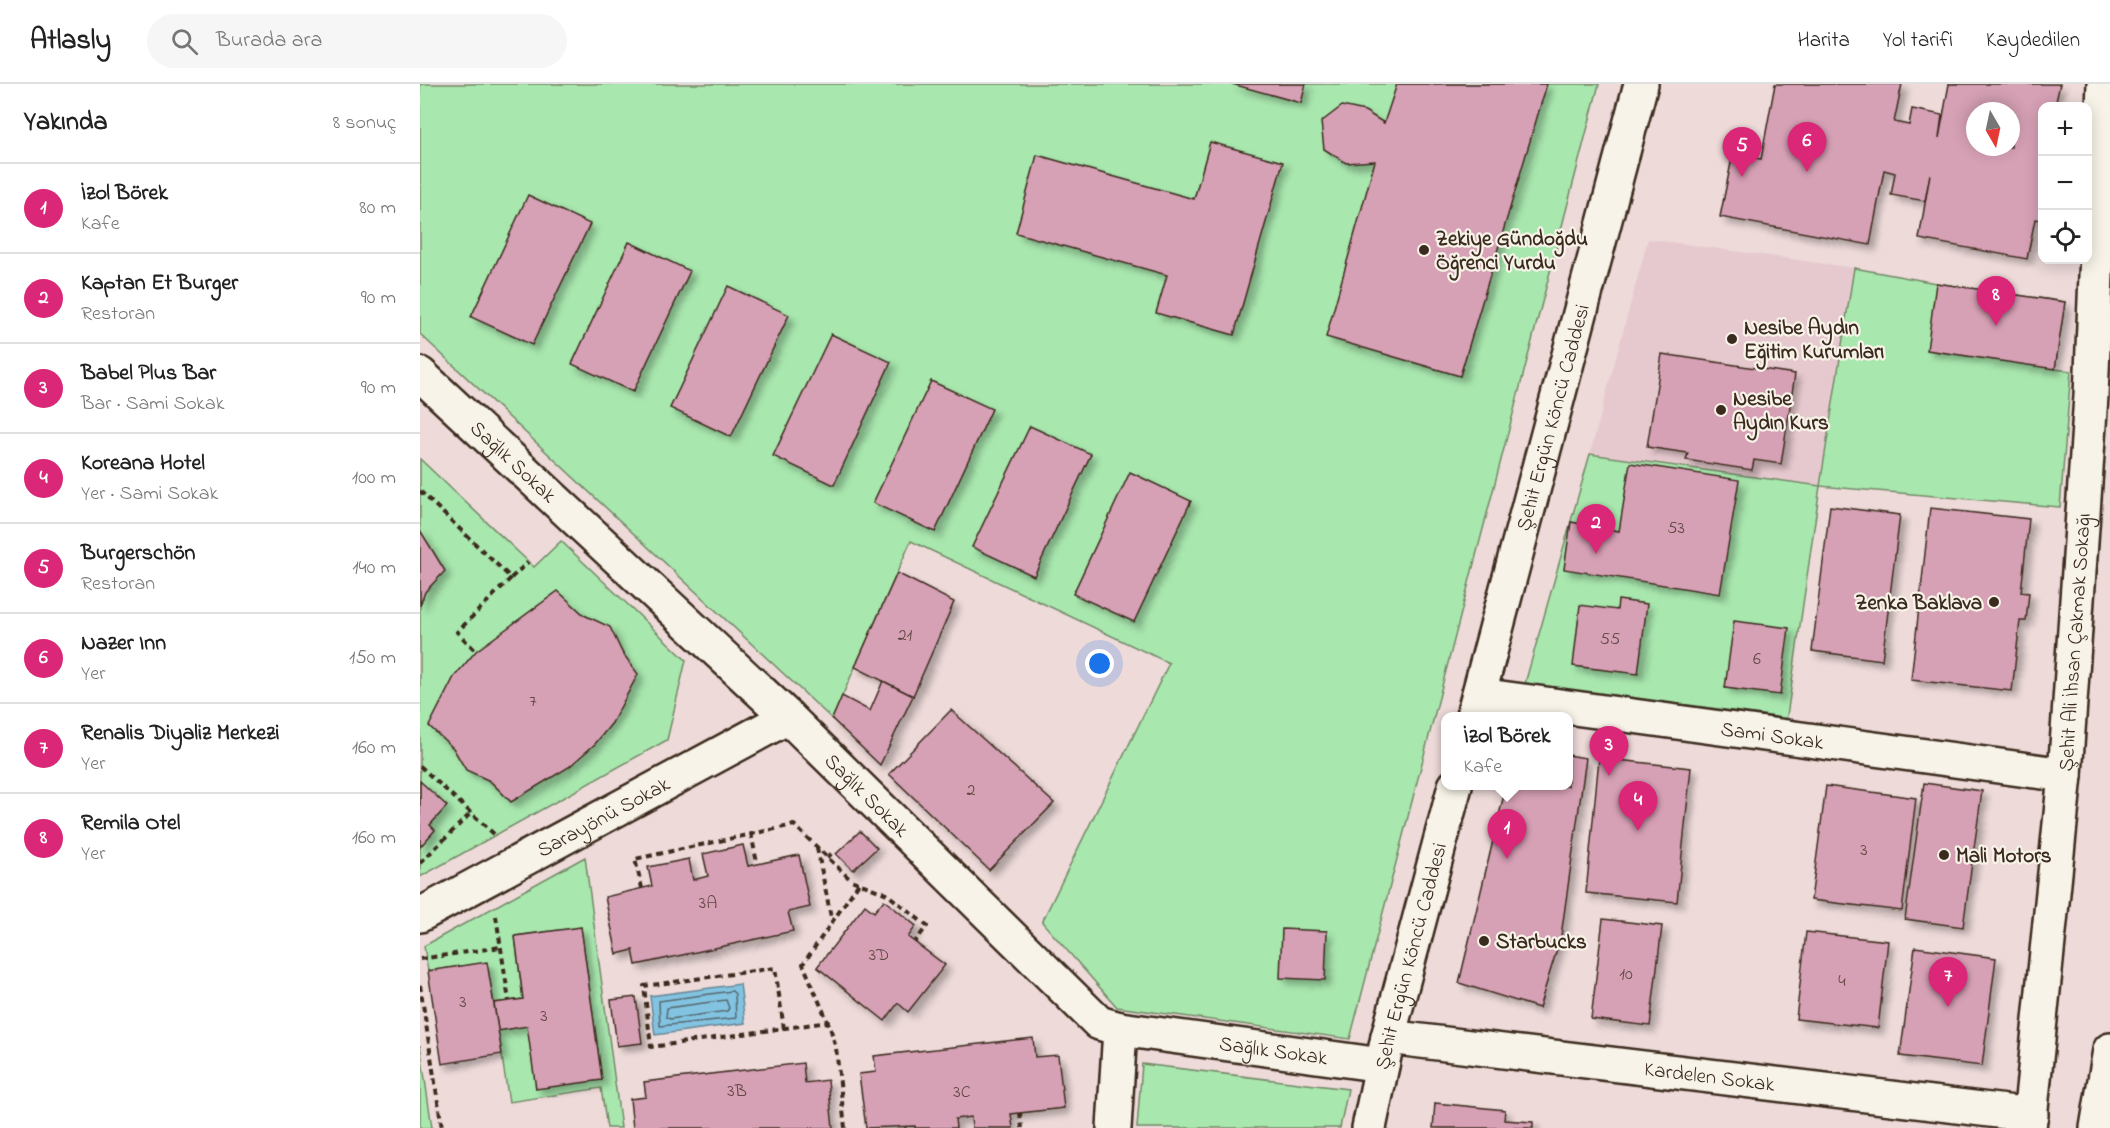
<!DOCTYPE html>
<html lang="tr">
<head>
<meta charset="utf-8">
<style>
	body { margin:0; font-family:"Indie Flower",sans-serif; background:#f6f6f6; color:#222 }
	.controls { position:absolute; right:18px; top:18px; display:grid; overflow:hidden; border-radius:12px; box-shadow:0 3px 15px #0003 }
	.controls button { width:54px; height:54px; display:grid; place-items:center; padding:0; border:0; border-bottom:2px solid #e0e0e0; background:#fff; color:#222; font:30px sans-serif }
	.compass { position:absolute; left:1546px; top:18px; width:54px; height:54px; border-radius:50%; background:#fff; box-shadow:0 3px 15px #0003; rotate:171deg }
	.you { position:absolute; left:680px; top:580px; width:21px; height:21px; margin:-15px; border:4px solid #fff; border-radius:50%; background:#1a73e8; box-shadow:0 0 0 9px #1a73e833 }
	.badge { display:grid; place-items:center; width:39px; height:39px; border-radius:50%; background:#db2777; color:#fff; font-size:20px; font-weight:700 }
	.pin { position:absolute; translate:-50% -50px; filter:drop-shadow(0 2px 3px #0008) }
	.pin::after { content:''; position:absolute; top:32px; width:21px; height:18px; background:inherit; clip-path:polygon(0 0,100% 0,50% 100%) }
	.popup { position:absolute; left:1021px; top:628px; width:132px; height:78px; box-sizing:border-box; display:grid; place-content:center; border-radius:12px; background:#fff; filter:drop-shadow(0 2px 4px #0005); font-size:20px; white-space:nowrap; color:#767676 }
	.popup b { font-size:22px; color:#222 }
	.popup::after { content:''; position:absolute; left:50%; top:100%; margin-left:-12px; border:12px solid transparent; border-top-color:#fff }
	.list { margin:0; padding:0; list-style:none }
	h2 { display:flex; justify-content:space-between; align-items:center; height:78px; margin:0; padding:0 24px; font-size:26px }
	h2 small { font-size:20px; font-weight:400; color:#767676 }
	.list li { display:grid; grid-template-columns:39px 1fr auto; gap:18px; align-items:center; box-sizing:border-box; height:90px; padding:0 24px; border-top:2px solid #e0e0e0 }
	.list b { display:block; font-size:22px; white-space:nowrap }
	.list p { margin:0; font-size:20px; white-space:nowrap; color:#767676 }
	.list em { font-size:20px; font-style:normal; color:#767676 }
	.icon { flex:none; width:33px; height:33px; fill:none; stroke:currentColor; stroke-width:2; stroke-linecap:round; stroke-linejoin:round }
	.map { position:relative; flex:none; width:1690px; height:1044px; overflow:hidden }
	header { display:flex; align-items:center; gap:36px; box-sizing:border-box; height:84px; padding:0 30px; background:#fff; border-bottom:2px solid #e0e0e0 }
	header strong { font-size:28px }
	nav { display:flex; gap:33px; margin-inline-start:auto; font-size:21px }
	.search { width:420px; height:54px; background:#f6f6f6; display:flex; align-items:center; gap:15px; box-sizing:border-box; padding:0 21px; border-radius:33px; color:#767676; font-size:22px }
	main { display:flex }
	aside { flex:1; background:#fff }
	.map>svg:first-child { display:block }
	.built { fill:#e6c9ce }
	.green { fill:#a8e7ae; stroke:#728866; stroke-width:1.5 }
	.water { fill:#82c3e2; stroke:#668694; stroke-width:1.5 }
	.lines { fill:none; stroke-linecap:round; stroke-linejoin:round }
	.shore { stroke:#57676c; stroke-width:1.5 }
	.building { fill:#d6a0b5; stroke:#3b2a1e; stroke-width:1.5; fill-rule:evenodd; filter:url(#shadow) }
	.street-casing { stroke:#3b2a1e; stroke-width:38 }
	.secondary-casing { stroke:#3b2a1e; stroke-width:38 }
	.highway-casing { stroke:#3b2a1e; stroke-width:38 }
	.path { stroke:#3b2a1e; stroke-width:4; stroke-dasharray:6 4.5; stroke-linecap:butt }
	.street { stroke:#f7f3e8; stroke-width:33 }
	.secondary { stroke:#f7f3e8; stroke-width:33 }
	.highway { stroke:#f7f3e8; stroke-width:33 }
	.poi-dot { fill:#3b2a1e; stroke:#f7f3e8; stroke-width:2 }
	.labels { text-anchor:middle; stroke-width:4.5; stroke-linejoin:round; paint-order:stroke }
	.number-label { font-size:18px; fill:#624844 }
	.poi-label { font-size:21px; font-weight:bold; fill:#3b2a1e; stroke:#f7f3e8; text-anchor:start }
	.street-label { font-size:21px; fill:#3b2a1e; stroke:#f7f3e8 }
</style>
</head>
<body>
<header>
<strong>Atlasly</strong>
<div class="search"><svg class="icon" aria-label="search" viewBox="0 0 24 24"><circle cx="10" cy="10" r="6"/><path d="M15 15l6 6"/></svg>Burada ara</div>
<nav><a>Harita</a><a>Yol tarifi</a><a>Kaydedilen</a></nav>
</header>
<main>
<aside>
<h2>Yakında<small>8 sonuç</small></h2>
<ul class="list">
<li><span class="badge">1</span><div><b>İzol Börek</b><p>Kafe</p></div><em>80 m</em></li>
<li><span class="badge">2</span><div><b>Kaptan Et Burger</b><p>Restoran</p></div><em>90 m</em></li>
<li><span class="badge">3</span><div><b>Babel Plus Bar</b><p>Bar · Sami Sokak</p></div><em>90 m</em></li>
<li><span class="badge">4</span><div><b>Koreana Hotel</b><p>Yer · Sami Sokak</p></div><em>100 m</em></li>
<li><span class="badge">5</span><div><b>Burgerschön</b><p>Restoran</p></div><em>140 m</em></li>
<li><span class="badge">6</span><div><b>Nazer Inn</b><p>Yer</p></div><em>150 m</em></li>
<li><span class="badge">7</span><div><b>Renalis Diyaliz Merkezi</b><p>Yer</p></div><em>160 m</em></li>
<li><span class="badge">8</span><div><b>Remila Otel</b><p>Yer</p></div><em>160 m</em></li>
</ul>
</aside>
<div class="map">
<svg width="1690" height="1044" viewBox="0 0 1690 1044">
	<defs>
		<filter id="shadow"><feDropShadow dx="5.5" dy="5.5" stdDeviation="3" flood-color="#0004"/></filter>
	</defs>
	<rect width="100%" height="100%" fill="#eddad9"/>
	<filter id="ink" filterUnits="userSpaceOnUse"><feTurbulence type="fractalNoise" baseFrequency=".0167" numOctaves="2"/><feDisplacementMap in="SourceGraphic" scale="12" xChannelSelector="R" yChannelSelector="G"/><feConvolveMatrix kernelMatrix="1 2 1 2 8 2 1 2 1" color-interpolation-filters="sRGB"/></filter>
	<g filter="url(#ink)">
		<path class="built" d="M1228 155 1434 184 1411 326 1640 423 1370 399 1170 370Z"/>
		<g class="green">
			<path d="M0 0H1179L930 955 697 923 622 838 749 579 491 457 412 635 0 250Z"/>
			<path d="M1434 184 1516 199 1645 218 1635 285 1651 287 1640 423 1400 402 1366 639 1104 603 1170 370 1400 402Z"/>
			<path d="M0 375 114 483 141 457 266 576 247 656 0 793Z"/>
			<path d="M165 773 201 1044H187L181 1004 89 1018 78 947 107 942 182 996 161 843 95 852 103 915 74 919 67 879 8 887 4 862Z"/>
			<path d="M0 961 12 1044H0Z"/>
			<path d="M722 980 928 1005 920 1044H717Z"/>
		</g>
		<path class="water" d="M320 900 325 939 235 951 230 912Z"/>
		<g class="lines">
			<g class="shore">
				<path d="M312 907 315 910 316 934 240 942 239 917Z"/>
				<path d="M306 916 309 924 307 927 250 935 246 933 247 924Z"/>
			</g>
		</g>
		<g class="building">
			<path d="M812 0H886L881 19Z"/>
			<path d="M977 0H1127L1040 292 906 253 955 77 926 79 904 65 901 38 922 22 945 27 964 39Z"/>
			<path d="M1355 0H1482L1474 38 1489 41 1492 25 1522 31 1519 54 1529 0H1640L1635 22H1622V136L1615 135 1607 175 1499 155 1510 90 1505 117 1471 111 1475 89 1464 86 1450 161 1300 133 1313 69 1341 75ZM1555 27H1591V63H1555Z"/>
			<path d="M790 58 863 78 814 251 736 229 747 191 596 149 617 71 774 115Z"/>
			<path d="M108 111 170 140 112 261 51 233Z"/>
			<path d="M209 158 270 187 213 308 152 280Z"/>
			<path d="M1516 199 1645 218 1635 285 1507 266Z"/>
			<path d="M308 202 369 231 311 353 250 324Z"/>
			<path d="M411 250 471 278 414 401 353 372Z"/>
			<path d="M1242 270 1375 290 1361 380 1334 376 1332 386 1266 376 1268 369 1227 363Z"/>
			<path d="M511 297 572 325 515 448 453 419Z"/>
			<path d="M610 342 671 370 614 492 552 463Z"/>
			<path d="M1210 379 1319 396 1300 510 1144 485 1151 438 1199 447Z"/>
			<path d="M710 388 771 417 714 538 653 510Z"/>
			<path d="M1410 422 1480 431 1462 576 1392 567Z"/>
			<path d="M1510 424 1609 435 1601 508 1609 509 1606 537H1600L1592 607 1491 596Z"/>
			<path d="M0 446 25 487 5 508 0 522Z"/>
			<path d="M477 489 534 518 493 612 435 583Z"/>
			<path d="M138 507 164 531 190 543 202 568 218 590 192 639 175 660 149 683 91 718 70 697 46 686 33 664 9 642 34 593 56 567Z"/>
			<path d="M1198 516 1227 520 1218 590 1153 582 1160 521 1197 526Z"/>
			<path d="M1314 537 1369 544 1360 611 1305 604Z"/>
			<path d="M463 597 493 612 460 681 412 635 422 612 450 627Z"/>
			<path d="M531 626 634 719 569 786 469 690Z"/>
			<path d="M1148 671 1166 674 1141 852 1119 924 1039 899 1086 702H1148Z"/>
			<path d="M1179 674 1271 684 1257 818 1166 809Z"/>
			<path d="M0 697 27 722 10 741 15 746 0 763Z"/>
			<path d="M1504 699 1562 707 1543 843 1485 835Z"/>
			<path d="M1406 702 1496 714 1482 827 1391 816Z"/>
			<path d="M440 747 457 764 433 786 416 770Z"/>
			<path d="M323 761 328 782 379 771 390 823 368 828 373 847 216 881 213 866 197 870 185 813 232 802 228 783 269 775 273 796 288 792 283 770Z"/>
			<path d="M464 816 496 842 488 853 525 881 488 928 478 919 465 937 397 883 445 821 454 828Z"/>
			<path d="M1183 835 1242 842 1230 942 1171 935Z"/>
			<path d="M161 843 182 996 116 1005 107 942 78 947 74 919 103 915 95 852Z"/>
			<path d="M862 845 907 847 905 896 860 894Z"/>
			<path d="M1386 848 1468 857 1458 944 1376 935Z"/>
			<path d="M1495 863 1576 874 1562 982 1480 972Z"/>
			<path d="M67 878 82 970 22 980 8 887Z"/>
			<path d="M216 913 222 959 197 962 191 916Z"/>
			<path d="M613 954 615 973 638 971 644 1024 591 1030 593 1044H552L551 1033 535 1035 536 1044H495V1042L446 1044 439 990 456 988 454 972Z"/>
			<path d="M383 979 385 999 408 996 413 1044H213L210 1015 226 1013 224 998Z"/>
			<path d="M1015 1019 1085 1026 1084 1036 1113 1038V1044H1013Z"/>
		</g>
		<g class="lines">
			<g class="street-casing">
				<g id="street">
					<path id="s1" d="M0 290 368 633 679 939 700 945 962 981"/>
					<path id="s2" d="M1059 611 1645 691"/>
					<path id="s3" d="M0 831 368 633"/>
					<path id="s4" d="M968 953 1611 1031"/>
					<path d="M694 1044 700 945"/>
					<path id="s5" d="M1609 1044 1645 691 1671 312 1684 0"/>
				</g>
			</g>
			<g class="secondary-casing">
				<g id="secondary">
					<path id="s6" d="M1053 632 1221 0"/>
					<path id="s7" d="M949 1044 968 953 1035 702"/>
				</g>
			</g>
			<g class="highway-casing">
				<path id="highway" d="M1677 1044 1690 966"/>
			</g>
			<g class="path">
				<path d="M0 407 91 494 37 548 56 567"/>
				<path d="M91 494 108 478"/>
				<path d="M0 682 74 750"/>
				<path d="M331 749 337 779"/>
				<path d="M397 764 412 838"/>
				<path d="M407 774 414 767"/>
				<path d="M0 779 51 729"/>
				<path d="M222 804 215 775 374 741 431 796 467 810 507 842 495 858"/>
				<path d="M76 832 89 917"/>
				<path d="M0 875 81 863"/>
				<path d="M0 901 22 1044"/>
				<path d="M364 945 355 884 224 902 231 963 408 938"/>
				<path d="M600 1029 602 1044"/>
				<path d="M485 1043 486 1044"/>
				<path d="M425 1044 416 964 410 943 383 880 439 799"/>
			</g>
			<use href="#street" class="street"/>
			<use href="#secondary" class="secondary"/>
			<use href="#highway" class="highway"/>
		</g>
	</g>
	<g class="poi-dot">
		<circle cx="1004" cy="166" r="6"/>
		<circle cx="1312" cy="255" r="6"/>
		<circle cx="1301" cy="326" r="6"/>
		<circle cx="1574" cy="518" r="6"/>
		<circle cx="1524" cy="771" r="6"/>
		<circle cx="1064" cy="857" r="6"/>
	</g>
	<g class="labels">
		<g class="number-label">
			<text x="1256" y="449">53</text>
			<text x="485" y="556">21</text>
			<text x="1190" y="560">55</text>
			<text x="1337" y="580">6</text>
			<text x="113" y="622">7</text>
			<text x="551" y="711">2</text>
			<text x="1444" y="771">3</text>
			<text x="288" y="824">3A</text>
			<text x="459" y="876">3D</text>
			<text x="1206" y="895">10</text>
			<text x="1422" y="902">4</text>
			<text x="43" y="923">3</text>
			<text x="124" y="937">3</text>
			<text x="317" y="1012">3B</text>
			<text x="542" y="1013">3C</text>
		</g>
		<g class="poi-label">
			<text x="1016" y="161">Zekiye Gündoğdu<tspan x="1016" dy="24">Öğrenci Yurdu</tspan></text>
			<text x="1324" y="250">Nesibe Aydın<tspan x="1324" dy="24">Eğitim Kurumları</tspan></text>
			<text x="1313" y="321">Nesibe<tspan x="1313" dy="24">Aydın Kurs</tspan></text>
			<text x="1562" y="525" text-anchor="end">Zenka Baklava</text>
			<text x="1536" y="778">Mali Motors</text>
			<text x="1076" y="864">Starbucks</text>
		</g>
		<g class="street-label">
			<text dy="7" stroke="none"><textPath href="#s6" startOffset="309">Şehit Ergün Köncü Caddesi</textPath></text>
			<text dy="7" stroke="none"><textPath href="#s1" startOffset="128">Sağlık Sokak</textPath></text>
			<text dy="7" stroke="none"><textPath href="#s5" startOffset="488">Şehit Ali İhsan Çakmak Sokağı</textPath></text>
			<text dy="7" stroke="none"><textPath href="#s2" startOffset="296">Sami Sokak</textPath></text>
			<text dy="7" stroke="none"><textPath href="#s1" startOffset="614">Sağlık Sokak</textPath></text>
			<text dy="7" stroke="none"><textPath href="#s3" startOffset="208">Sarayönü Sokak</textPath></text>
			<text dy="7" stroke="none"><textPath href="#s7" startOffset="177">Şehit Ergün Köncü Caddesi</textPath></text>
			<text dy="7" stroke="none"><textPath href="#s1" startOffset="1116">Sağlık Sokak</textPath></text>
			<text dy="7" stroke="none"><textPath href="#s4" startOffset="324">Kardelen Sokak</textPath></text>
		</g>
	</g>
</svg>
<div class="controls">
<button>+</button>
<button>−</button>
<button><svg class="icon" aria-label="locate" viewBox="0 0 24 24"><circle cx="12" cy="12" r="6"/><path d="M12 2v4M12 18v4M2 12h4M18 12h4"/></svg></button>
</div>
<svg class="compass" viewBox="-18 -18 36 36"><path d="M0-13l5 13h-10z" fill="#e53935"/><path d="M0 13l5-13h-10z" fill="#767676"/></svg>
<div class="you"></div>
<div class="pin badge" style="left:1087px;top:775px">1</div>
<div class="popup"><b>İzol Börek</b>Kafe</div>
<div class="pin badge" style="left:1176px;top:470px">2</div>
<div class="pin badge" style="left:1189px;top:692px">3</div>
<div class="pin badge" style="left:1218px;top:747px">4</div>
<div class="pin badge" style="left:1322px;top:93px">5</div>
<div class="pin badge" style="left:1387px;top:88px">6</div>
<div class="pin badge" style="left:1528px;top:923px">7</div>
<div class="pin badge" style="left:1576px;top:242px">8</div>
</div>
</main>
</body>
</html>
